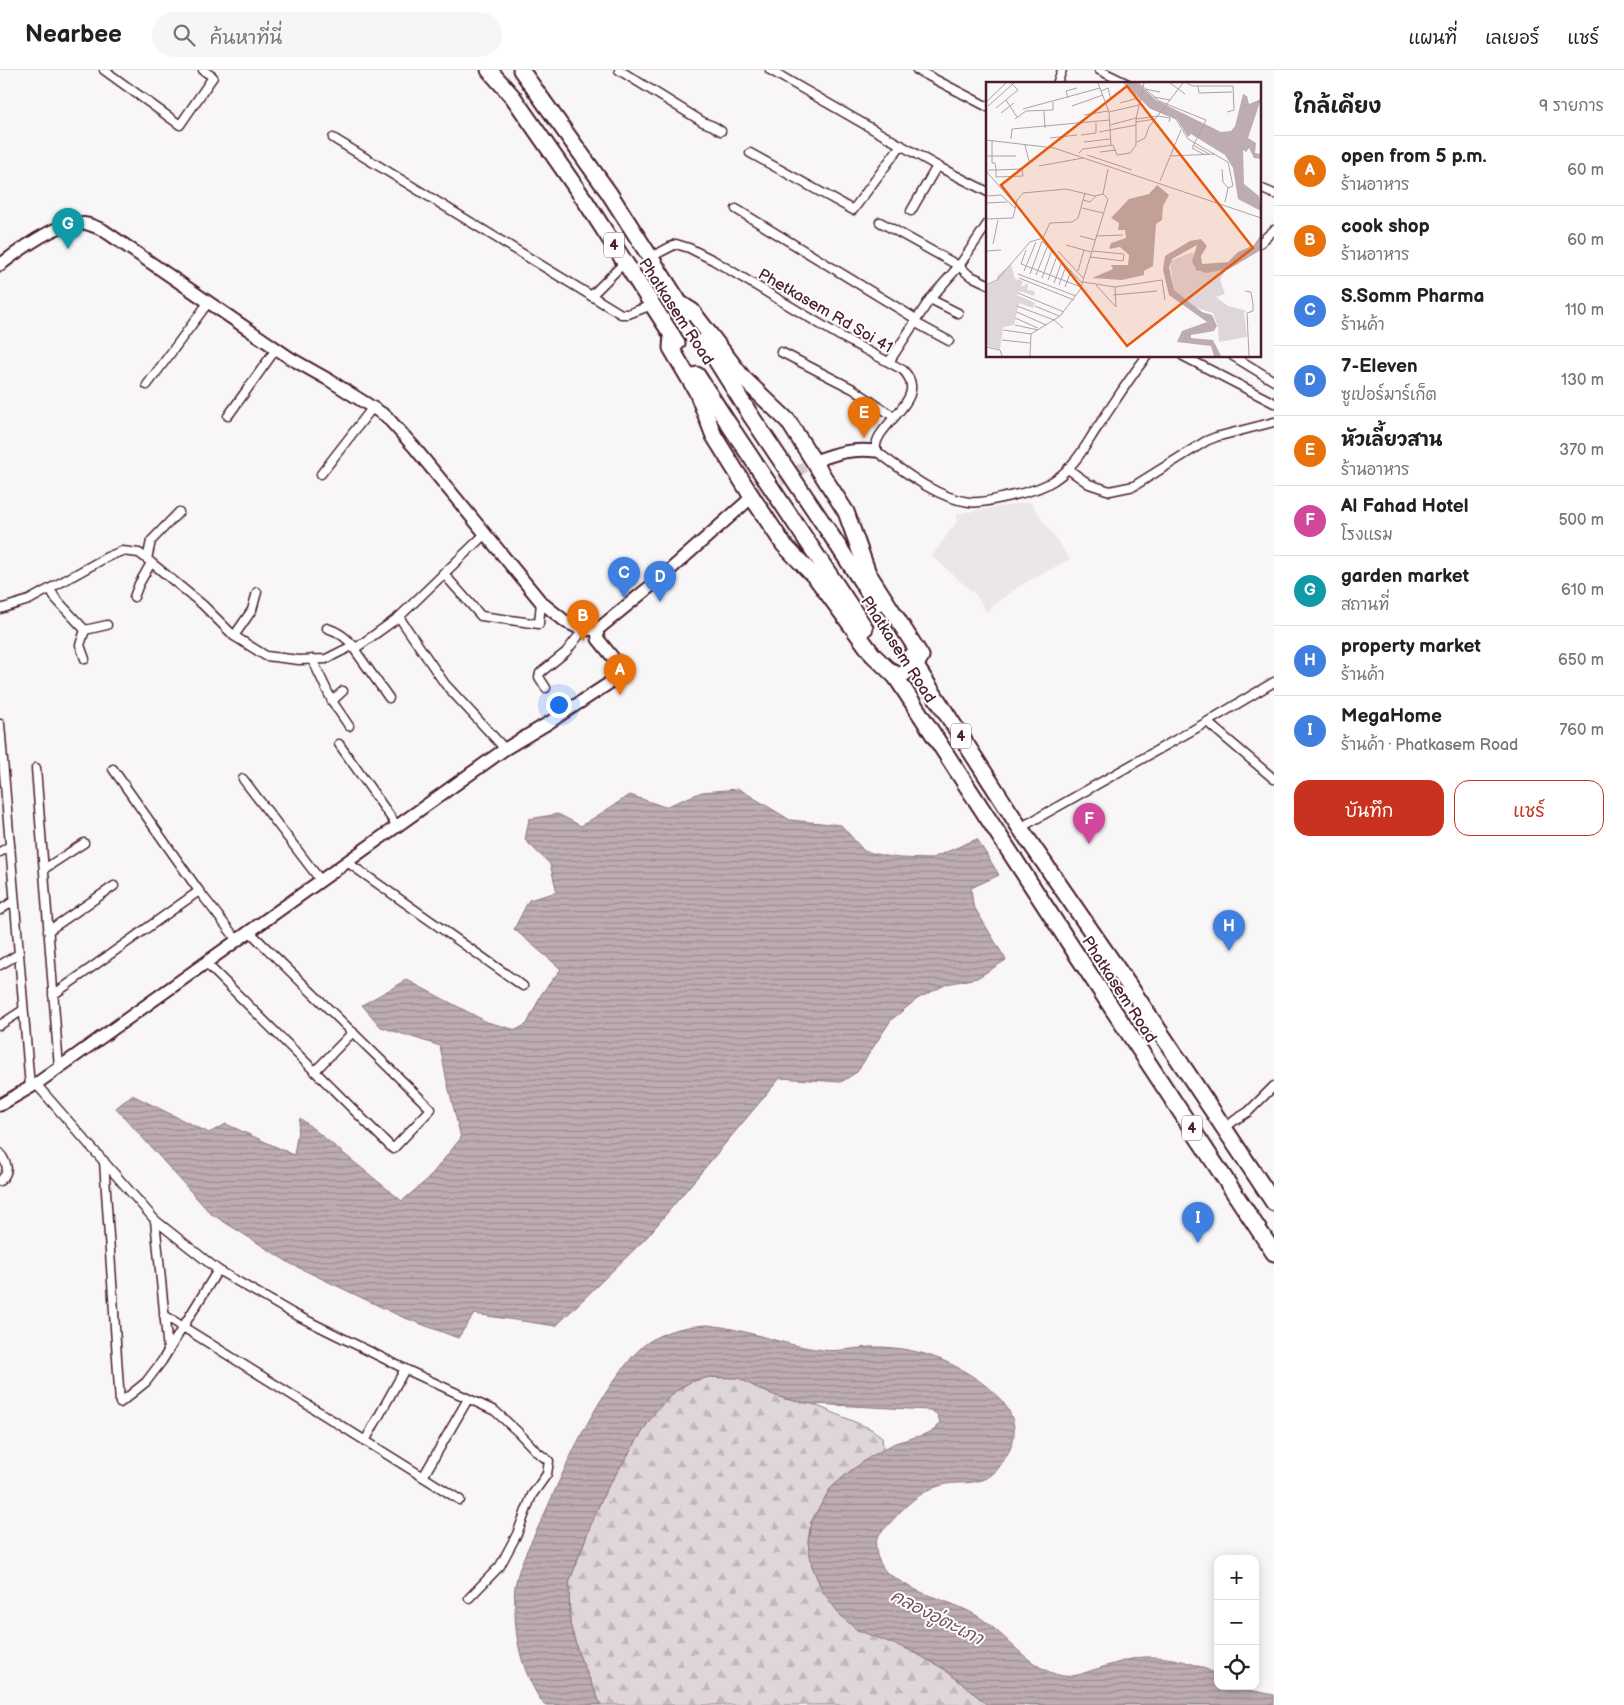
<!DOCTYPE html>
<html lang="th">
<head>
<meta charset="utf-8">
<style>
	body { margin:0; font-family:"Balsamiq Sans","Playpen Sans Thai",sans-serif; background:#f6f6f6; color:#202124 }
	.controls { position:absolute; right:15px; bottom:15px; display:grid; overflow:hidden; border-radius:10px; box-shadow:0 2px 12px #0003 }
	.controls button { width:45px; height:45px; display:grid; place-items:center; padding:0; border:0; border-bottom:1px solid #e0e0e0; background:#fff; color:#202124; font:25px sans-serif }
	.you { position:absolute; left:558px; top:634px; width:18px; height:18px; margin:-12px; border:4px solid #fff; border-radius:50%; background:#1a73e8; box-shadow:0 0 0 8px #1a73e833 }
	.badge { display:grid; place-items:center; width:32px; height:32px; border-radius:50%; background:#c8321e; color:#fff; font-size:16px; font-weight:700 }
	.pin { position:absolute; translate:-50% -41px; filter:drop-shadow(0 1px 2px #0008) }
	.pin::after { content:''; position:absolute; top:26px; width:18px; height:15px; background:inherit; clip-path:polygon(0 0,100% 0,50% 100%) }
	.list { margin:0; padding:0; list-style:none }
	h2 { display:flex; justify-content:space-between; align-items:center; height:65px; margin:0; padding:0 20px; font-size:21px }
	h2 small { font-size:16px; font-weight:400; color:#757577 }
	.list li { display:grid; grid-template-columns:32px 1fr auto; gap:15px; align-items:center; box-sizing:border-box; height:70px; padding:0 20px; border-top:1px solid #e0e0e0 }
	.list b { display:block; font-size:19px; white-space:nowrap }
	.list p { margin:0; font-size:16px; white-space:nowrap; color:#757577 }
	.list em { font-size:16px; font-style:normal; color:#757577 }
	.actions { display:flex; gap:10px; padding:15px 20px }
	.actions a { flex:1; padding:11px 0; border:1px solid #c8321e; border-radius:15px; text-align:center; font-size:18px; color:#c8321e }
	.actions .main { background:#c8321e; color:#fff }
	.icon { flex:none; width:28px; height:28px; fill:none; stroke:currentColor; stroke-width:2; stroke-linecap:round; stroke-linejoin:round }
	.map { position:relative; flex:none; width:1274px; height:1635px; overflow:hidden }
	header { display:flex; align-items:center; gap:30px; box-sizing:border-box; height:70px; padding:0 25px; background:#fff; border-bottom:1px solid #e0e0e0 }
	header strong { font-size:24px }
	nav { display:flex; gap:28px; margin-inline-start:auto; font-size:18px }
	.search { width:350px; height:45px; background:#f6f6f6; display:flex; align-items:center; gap:12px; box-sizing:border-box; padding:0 18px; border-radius:28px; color:#757577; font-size:19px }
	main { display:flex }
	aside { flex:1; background:#fff }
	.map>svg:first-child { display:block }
	.built { fill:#ebe6e8 }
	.forest { fill:url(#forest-firs); stroke:#947a82 }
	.water { fill:url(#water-rules); stroke:#8f747b }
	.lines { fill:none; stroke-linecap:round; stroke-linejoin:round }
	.secondary-tunnel { stroke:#d5cbce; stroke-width:11; stroke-dasharray:11 5.5; stroke-linecap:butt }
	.street-casing { stroke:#4a1f2b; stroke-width:11 }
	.secondary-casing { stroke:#4a1f2b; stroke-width:15 }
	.highway-casing { stroke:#4a1f2b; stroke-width:19 }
	.street { stroke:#fff; stroke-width:8 }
	.secondary { stroke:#fff; stroke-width:11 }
	.highway { stroke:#fff; stroke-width:15 }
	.highway-bridge-casing { stroke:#4a1f2b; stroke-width:19; stroke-linecap:butt }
	.highway-bridge { stroke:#fff; stroke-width:15 }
	.labels { text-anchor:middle; stroke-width:4; stroke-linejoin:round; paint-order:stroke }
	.shield { fill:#fff; stroke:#80626b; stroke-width:1 }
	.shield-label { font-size:15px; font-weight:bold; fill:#4a1f2b }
	.street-label { font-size:16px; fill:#4a1f2b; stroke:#fff }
	.water-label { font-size:18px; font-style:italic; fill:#72515a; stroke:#fff }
	.inset-road { fill:none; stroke:#b2a0a5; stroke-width:1 }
	.view { fill:#e8590c; fill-opacity:0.15; stroke:#e8590c; stroke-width:2.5 }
	.inset-edge { fill:none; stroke:#4a1f2b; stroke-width:2.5 }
</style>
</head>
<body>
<header>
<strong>Nearbee</strong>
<div class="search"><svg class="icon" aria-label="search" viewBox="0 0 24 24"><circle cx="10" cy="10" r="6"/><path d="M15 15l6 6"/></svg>ค้นหาที่นี่</div>
<nav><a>แผนที่</a><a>เลเยอร์</a><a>แชร์</a></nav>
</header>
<main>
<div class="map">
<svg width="1274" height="1635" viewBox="0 0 1274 1635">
	<defs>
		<pattern id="forest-firs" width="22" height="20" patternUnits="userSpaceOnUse" patternTransform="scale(1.25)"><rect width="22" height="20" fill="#ded6d9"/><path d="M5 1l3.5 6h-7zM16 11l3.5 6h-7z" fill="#c0b7ba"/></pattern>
		<pattern id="water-rules" width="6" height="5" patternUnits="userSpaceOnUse" patternTransform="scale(1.25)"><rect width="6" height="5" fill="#bdadb0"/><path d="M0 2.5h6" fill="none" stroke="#9c8c8f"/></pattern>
	</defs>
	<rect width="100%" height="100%" fill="#f8f6f7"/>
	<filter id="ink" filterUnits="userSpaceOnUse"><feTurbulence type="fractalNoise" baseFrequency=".02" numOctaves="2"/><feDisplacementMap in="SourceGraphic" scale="10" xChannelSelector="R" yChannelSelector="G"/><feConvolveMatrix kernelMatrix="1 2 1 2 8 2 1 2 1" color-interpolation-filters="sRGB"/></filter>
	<g filter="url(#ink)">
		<path class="built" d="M1030 432 1070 489 1021 515 993 535 987 542 976 525 932 486 958 450 956 444Z"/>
		<path class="forest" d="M709 1307 739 1308 761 1320 785 1329 813 1334 871 1359 882 1367 883 1380 849 1402 830 1419 811 1452 808 1472 812 1496 823 1522 888 1571 912 1581 944 1599 988 1635H601L579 1585 570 1554 569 1513 594 1446 606 1420 654 1343 676 1321 690 1312Z"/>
		<g class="water">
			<path d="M739 719 790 750 841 755 864 781 885 786 900 788 930 789 977 769 999 805 971 818 973 835 1006 890 977 908 947 914 917 929 891 950 857 1002 841 1012 780 1008 647 1167 556 1256 474 1244 458 1268 400 1246 291 1194 210 1143 116 1038 132 1025 209 1063 226 1054 294 1085 300 1048 402 1131 428 1109 461 1068 446 1007 440 976 381 957 362 935 407 910 487 952 516 960 527 954 542 923 561 899 514 859 529 830 557 822 550 794 525 770 529 749 558 744 581 756 630 725 665 737 702 722Z"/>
			<path d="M708 1255C747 1259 784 1276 823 1280 838 1282 855 1278 870 1277 916 1276 956 1291 991 1320 1015 1341 1022 1363 1004 1390 999 1398 993 1406 984 1409 971 1415 956 1411 942 1415 920 1421 905 1436 890 1453 887 1457 880 1462 878 1467 872 1478 879 1493 886 1502 889 1505 895 1507 898 1510 923 1527 954 1531 979 1547 1007 1565 1029 1600 1063 1606 1075 1608 1088 1601 1100 1598 1114 1594 1130 1588 1145 1587 1170 1586 1196 1593 1218 1605V1616H1239L1244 1619 1274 1625V1635H988L944 1599 912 1581 857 1560 841 1546 823 1522 812 1496 808 1472 811 1452 830 1419 849 1402 870 1387 895 1373 926 1364 936 1359 940 1352 937 1344 930 1340 813 1334 785 1329 761 1320 739 1308 709 1307 690 1312 676 1321 654 1343 606 1420 594 1446 569 1513 570 1554 579 1585 601 1635H544C524 1606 515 1574 515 1539 515 1532 514 1523 515 1516 520 1490 534 1467 545 1443 567 1393 588 1344 622 1300 629 1291 637 1280 647 1273 665 1260 687 1256 708 1255Z"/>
		</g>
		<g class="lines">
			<path class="secondary-tunnel" d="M752 427 815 391"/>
			<g class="street-casing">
				<g id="street">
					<path d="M104 0 180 55 213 7 203 0"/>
					<path d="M619 0 703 52 713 56 721 61"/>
					<path d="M770 0 937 96 988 122"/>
					<path d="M917 0 988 37"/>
					<path d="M1099 0 1128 14"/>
					<path d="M1057 14 1062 0"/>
					<path d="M333 68 621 244H628L652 235"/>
					<path d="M750 83 853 140 901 75"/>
					<path d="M1260 118 1274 124"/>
					<path d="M736 139 916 249"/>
					<path d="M911 141 937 96"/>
					<path d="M880 152 959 196 969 205 988 214"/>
					<path d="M1260 173 1274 160"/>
					<path d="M651 187 676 174 689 178 713 190 840 266 903 300C933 330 871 355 876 381 902 400 936 428 969 432 983 434 1000 428 1014 425 1038 420 1057 413 1073 393 1083 382 1090 368 1099 355 1115 332 1129 308 1147 286"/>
					<path d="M591 226 625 192"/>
					<path d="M930 229 958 243"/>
					<path d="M914 252 949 271"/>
					<path d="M781 282 853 319 894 347"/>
					<path d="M1183 286 1274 333"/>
					<path d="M1233 286 1274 311"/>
					<path d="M889 292 930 229 959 196 988 153"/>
					<path d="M147 315 208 233"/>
					<path d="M228 346 276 279"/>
					<path d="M1068 399 1089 414 1110 421 1134 416 1206 371 1216 367 1274 352"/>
					<path d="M321 404 373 337"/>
					<path d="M147 489 151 471 179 442"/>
					<path d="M443 503 481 546 539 554 541 532"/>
					<path d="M50 519 56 529 85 560 107 555"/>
					<path d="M134 527 139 514 151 493"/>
					<path d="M0 539 29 530 107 487 122 481 139 483 147 489 203 535 234 566 266 586 299 590 326 589 352 576 356 578 399 547 485 464"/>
					<path d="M399 547 445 614 505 679"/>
					<path d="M327 558C340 562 347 569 356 578"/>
					<path d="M234 566 252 540 257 522"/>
					<path d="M352 576 389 628"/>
					<path d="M85 589 80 575 85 560"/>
					<path d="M312 589 332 631 349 656"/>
					<path d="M546 618 539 607 540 603 566 582 583 560"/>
					<path d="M332 631 343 621"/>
					<path d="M1207 652 1274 709"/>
					<path d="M0 654 30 1017"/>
					<path d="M339 674 397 756"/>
					<path d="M36 698 59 998"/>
					<path d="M113 699 199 821 237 870"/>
					<path d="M243 709 321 811"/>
					<path d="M1020 758 1207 652 1274 612"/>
					<path d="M0 782 10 776"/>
					<path d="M347 792 523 916"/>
					<path d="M44 799 84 773"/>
					<path d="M0 840 14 831"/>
					<path d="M48 861 114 816"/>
					<path d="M206 893 393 1079 431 1039 250 862"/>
					<path d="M0 895 19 884"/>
					<path d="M53 925 199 821"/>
					<path d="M0 955 23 940"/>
					<path d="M315 1001 353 962"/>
					<path d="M36 1014 155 1150 218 1200 292 1243 405 1299 495 1341 518 1362 537 1382 549 1391 547 1404 532 1425 517 1464 500 1496 469 1528"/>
					<path d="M1224 1059 1235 1050 1248 1042 1274 1016"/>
					<path d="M0 1083C7 1094 11 1101 0 1111"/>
					<path d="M104 1091 120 1333 146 1312 162 1291 218 1200"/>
					<path d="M155 1150 168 1281"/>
					<path d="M164 1245 460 1430"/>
					<path d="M365 1371 405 1299"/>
					<path d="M423 1407 468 1329"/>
				</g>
			</g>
			<g class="secondary-casing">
				<g id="secondary">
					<path d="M0 195C18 181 57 152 80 153 88 153 96 157 103 160L290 288 329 310 386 346 414 377 541 532 566 552 583 560 596 559"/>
					<path d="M815 391C837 383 852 378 876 381"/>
					<path d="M0 1035 36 1014 505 679 550 652 608 614 615 606 618 594 598 569 597 560 663 506 752 427"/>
				</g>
			</g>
			<g class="highway-casing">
				<g id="highway">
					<path d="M489 0 513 27 586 132 677 273"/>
					<path d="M521 0 609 123 686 243"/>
					<path d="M672 265 671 278 697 322 714 366 752 427 784 475 817 509 873 585 897 608 916 595 921 586 868 503 846 442 788 351 743 308 692 241 681 234"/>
					<path d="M704 271 751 346"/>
					<path d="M697 305 730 356"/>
					<path d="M829 462 876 534"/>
					<path d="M809 474 865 558"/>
					<path d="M910 587 1020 758 1132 920 1274 1133"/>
					<path d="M892 601 1073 879 1274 1183"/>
				</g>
			</g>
			<use href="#street" class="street"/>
			<use href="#secondary" class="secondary"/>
			<use href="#highway" class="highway"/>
			<g class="highway-bridge-casing">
				<g id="highway-bridge">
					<path d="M751 346 829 462"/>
					<path d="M730 356 809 474"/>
				</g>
			</g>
			<use href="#highway-bridge" class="highway-bridge"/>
		</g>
	</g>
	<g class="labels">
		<g class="shield">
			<rect x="604" y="162.5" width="20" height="25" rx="4"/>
			<rect x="951" y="653.5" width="20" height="25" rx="4"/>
			<rect x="1182" y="1045.5" width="20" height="25" rx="4"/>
		</g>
		<g class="shield-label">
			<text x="614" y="180">4</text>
			<text x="961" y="671">4</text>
			<text x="1192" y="1063">4</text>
		</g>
		<g class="street-label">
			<text transform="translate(826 240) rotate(30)" y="6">Phetkasem Rd Soi 41</text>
			<text transform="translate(677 241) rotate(57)" y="6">Phatkasem Road</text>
			<text transform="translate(899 579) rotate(57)" y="6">Phatkasem Road</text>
			<text transform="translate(1120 919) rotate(57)" y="6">Phatkasem Road</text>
		</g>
		<g class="water-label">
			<text transform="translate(937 1547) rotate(27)" y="6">คลองอู่ตะเภา</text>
		</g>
	</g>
	<g transform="translate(986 12)">
		<rect width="275" height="275" fill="#f8f6f7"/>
		<path d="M207 170 208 186 214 190 240 188 234 198 239 212 230 215 242 224 261 229 258 230 261 255 233 260 232 245 227 231 211 226 188 208 184 179ZM25 182 29 197 37 199 35 205 42 201 41 208 48 209 49 214 33 209 31 213 49 221 47 226 33 221 28 243 17 245 14 267 0 264V204L11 199V194Z" fill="#ded6d9"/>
		<path d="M139 1H152L170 18 235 50 245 49 249 44 257 12 261 14 263 22 275 17 262 56 270 61 269 71 275 72V77L268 76 263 66 260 70 257 68 258 102 273 114 275 129 252 117 247 86 239 73 205 52 202 55 191 37 164 26ZM171 103 183 113 177 124 176 138 170 142 167 184 158 189V193L136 198 106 196 127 187 125 183H142L143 173 134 165 123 167 125 161 140 156 139 148H132L133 141 125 136 143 117 163 112ZM275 152V168L243 187 220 191 210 188 206 179 211 163 186 177 183 185 188 208 216 230 226 233 231 244 228 249 205 253V256L227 258 235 274H228L225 264 191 260 196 249 221 240 183 213 177 188 179 174 204 159 215 157 221 164 215 174 216 182 242 180 252 170 268 163Z" fill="#bdadb0"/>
		<path class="inset-road" d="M112 1 123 30 125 63M138 1 164 26 190 37 202 57 242 80 247 104 242 106 239 120M153 1 173 19 220 38 206 66 219 73M184 1 199 12M201 1 206 4H247L248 28 241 30M212 4 213 11 246 10M159 7 174 10M115 9 122 6 125 18M168 15 184 18M82 16 80 9 91 6M20 18 31 35M0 20 20 1M134 21 152 16M2 24 28 1M86 24 117 13M10 26 32 8 25 1M37 27 114 6M58 29 59 46M123 30 153 23M15 31 28 21M98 33 122 29M172 34 184 36 183 40M29 37 40 29 67 28V20M150 37 172 34M150 40 169 37M124 43 150 36M113 50 150 43M95 53 110 51V41M64 56 91 53M25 57 26 47 124 38M0 58 68 66 275 136M98 60 124 57M151 60 159 56 163 45 197 1M39 63 43 79M207 63 223 72M114 70 130 68M93 71 97 67 127 63 131 73M101 73 146 88M131 73 144 71 150 63V37L158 1M0 74H30M184 74 229 72M53 84 97 76M236 87 237 100 242 106M2 88H10L36 87 37 94 10 95V88L9 81H6V58M0 89 29 122M174 99 195 48M0 114 15 113 29 126M97 118 104 120 110 114M0 121 21 120M96 126 117 131M0 137 27 136 31 118 37 111 80 107 109 114 117 112M94 154 109 158M110 154 137 153M7 162 12 138M80 163 105 170M40 168 35 182 95 205M0 169 15 168M72 169 98 197M104 175 137 179 138 172 106 169M38 189 50 160M92 189 98 168M32 192 90 214M44 192 56 159 96 201M50 193 62 163M33 196 88 218M56 196 66 168M62 198 71 174M97 200 129 205 176 198 179 218M68 201 76 179M0 203 11 198 44 160 57 156 64 141 86 140 92 136 99 111M73 203 80 184M110 203 130 225 129 205M79 205 85 189M259 209 265 210 267 222V229L261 231 263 274M32 211 78 230M127 213 171 209M31 224 68 238 77 246M49 224 73 234M31 230 60 243M29 236 52 246M29 243 52 248M17 248 45 252M16 258 44 261M0 265 14 268 16 274M44 274 45 252 74 234 94 208 122 117 117 112 122 87"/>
		<path class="view" d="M141 4 267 166 141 264 15 103Z"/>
		<rect width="275" height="275" class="inset-edge"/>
	</g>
</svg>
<div class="controls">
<button>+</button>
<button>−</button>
<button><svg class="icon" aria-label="locate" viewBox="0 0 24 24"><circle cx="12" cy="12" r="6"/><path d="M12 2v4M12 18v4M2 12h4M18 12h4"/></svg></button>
</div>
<div class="you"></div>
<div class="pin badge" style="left:620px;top:625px;background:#e8710a">A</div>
<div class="pin badge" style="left:583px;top:571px;background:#e8710a">B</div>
<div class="pin badge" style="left:624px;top:528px;background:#3f7fe0">C</div>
<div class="pin badge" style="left:660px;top:532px;background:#3f7fe0">D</div>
<div class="pin badge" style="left:864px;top:368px;background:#e8710a">E</div>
<div class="pin badge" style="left:1089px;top:774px;background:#d1479c">F</div>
<div class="pin badge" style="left:68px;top:179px;background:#0f9aa8">G</div>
<div class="pin badge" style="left:1229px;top:881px;background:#3f7fe0">H</div>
<div class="pin badge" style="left:1198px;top:1173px;background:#3f7fe0">I</div>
</div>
<aside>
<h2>ใกล้เคียง<small>9 รายการ</small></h2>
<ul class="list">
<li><span class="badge" style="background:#e8710a">A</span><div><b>open from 5 p.m.</b><p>ร้านอาหาร</p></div><em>60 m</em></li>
<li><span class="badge" style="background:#e8710a">B</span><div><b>cook shop</b><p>ร้านอาหาร</p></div><em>60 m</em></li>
<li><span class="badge" style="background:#3f7fe0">C</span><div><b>S.Somm Pharma</b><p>ร้านค้า</p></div><em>110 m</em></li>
<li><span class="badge" style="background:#3f7fe0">D</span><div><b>7-Eleven</b><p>ซูเปอร์มาร์เก็ต</p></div><em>130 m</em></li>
<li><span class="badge" style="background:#e8710a">E</span><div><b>หัวเลี้ยวสาน</b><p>ร้านอาหาร</p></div><em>370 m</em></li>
<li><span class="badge" style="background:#d1479c">F</span><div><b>Al Fahad Hotel</b><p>โรงแรม</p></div><em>500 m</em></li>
<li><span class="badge" style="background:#0f9aa8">G</span><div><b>garden market</b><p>สถานที่</p></div><em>610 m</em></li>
<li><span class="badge" style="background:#3f7fe0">H</span><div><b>property market</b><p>ร้านค้า</p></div><em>650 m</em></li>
<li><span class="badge" style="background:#3f7fe0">I</span><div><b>MegaHome</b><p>ร้านค้า · Phatkasem Road</p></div><em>760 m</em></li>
</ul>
<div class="actions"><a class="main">บันทึก</a><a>แชร์</a></div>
</aside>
</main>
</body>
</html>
